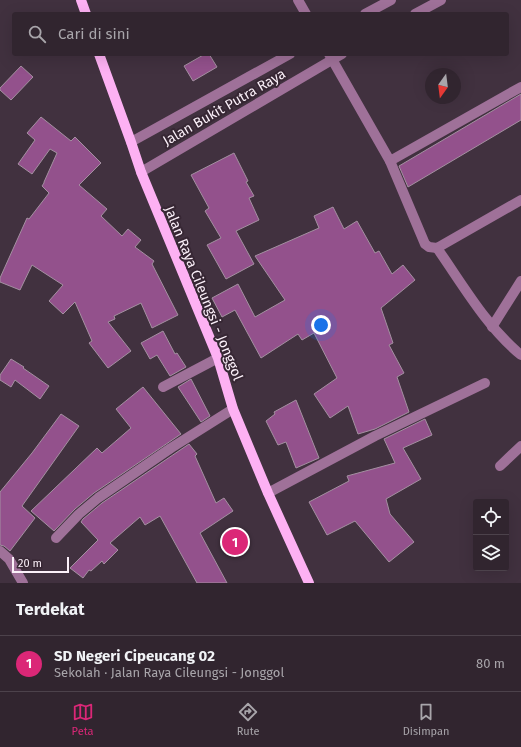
<!DOCTYPE html>
<html lang="id">
<head>
<meta charset="utf-8">
<style>
	body { margin:0; font-family:"Fira Sans",sans-serif; background:#3d313b; color:#f1f3f6 }
	.controls { position:absolute; right:12px; bottom:12px; display:grid; overflow:hidden; border-radius:4px; box-shadow:0 4px 16px #0002 }
	.controls button { width:36px; height:36px; display:grid; place-items:center; padding:0; border:0; border-bottom:1px solid #4c424b; background:#31252f; color:#f1f3f6; font:20px sans-serif }
	.compass { position:absolute; left:425px; top:68px; width:36px; height:36px; border-radius:50%; background:#31252f; box-shadow:0 4px 16px #0002; rotate:194deg }
	.scale { position:absolute; left:12px; bottom:10px; width:57px; box-sizing:border-box; padding-left:4px; border:2px solid #fbf0f9; border-top:0; font-size:11px; line-height:14px; white-space:nowrap; color:#fbf0f9; -webkit-text-stroke:3px #372734; paint-order:stroke }
	.you { position:absolute; left:321px; top:325px; width:14px; height:14px; margin:-10px; border:3px solid #fff; border-radius:50%; background:#1a73e8; box-shadow:0 0 0 6px #1a73e833 }
	.badge { display:grid; place-items:center; width:26px; height:26px; border-radius:50%; background:#db2777; color:#fff; font-size:13px; font-weight:700 }
	.pin { position:absolute; translate:-50% -50%; border:2px solid #fff; box-shadow:0 1px 4px #0006 }
	.list { margin:0; padding:0; list-style:none }
	h2 { display:flex; justify-content:space-between; align-items:center; height:52px; margin:0; padding:0 16px; font-size:17px }
	h2 small { font-size:13px; font-weight:400; color:#a8a5aa }
	.list li { display:grid; grid-template-columns:26px 1fr auto; gap:12px; align-items:center; box-sizing:border-box; height:56px; padding:0 16px; border-top:1px solid #4c424b }
	.list b { display:block; font-size:15px; white-space:nowrap }
	.list p { margin:0; font-size:13px; white-space:nowrap; color:#a8a5aa }
	.list em { font-size:13px; font-style:normal; color:#a8a5aa }
	.icon { flex:none; width:22px; height:22px; fill:none; stroke:currentColor; stroke-width:2; stroke-linecap:round; stroke-linejoin:round }
	.map { position:relative; flex:none; width:521px; height:583px; overflow:hidden }
	.search { position:absolute; background:#31252f; box-shadow:0 4px 16px #0002; left:12px; right:12px; top:12px; height:44px; display:flex; align-items:center; gap:10px; box-sizing:border-box; padding:0 14px; border-radius:4px; color:#a8a5aa; font-size:15px }
	.sheet { height:108px; background:#31252f }
	nav { display:flex; justify-content:space-around; align-items:center; box-sizing:border-box; height:56px; border-top:1px solid #4c424b; background:#31252f; font-size:11px; color:#a8a5aa }
	nav a { display:grid; justify-items:center; gap:2px }
	nav .on { color:#db2777 }
	.map>svg:first-child { display:block }
	.building { fill:#93518c; stroke:#a490a1 }
	.lines { fill:none; stroke-linecap:round; stroke-linejoin:round }
	.minor { stroke:#9f7199; stroke-width:10 }
	.major { stroke:#fdb1f3; stroke-width:10 }
	.labels { text-anchor:middle; stroke-width:4; stroke-linejoin:round; paint-order:stroke }
	.street-label { font-size:14px; fill:#fbf0f9; stroke:#372734 }
</style>
</head>
<body>
<div class="map">
<svg width="521" height="583" viewBox="0 0 521 583">
	<rect width="100%" height="100%" fill="#41313f"/>
	<g class="building">
		<path d="M205 54H209L217 67 193 81 184 66Z"/>
		<path d="M21 66 33 77 11 100 0 90V88Z"/>
		<path d="M521 94V120L408 187 399 166Z"/>
		<path d="M41 117 71 141 75 137 101 163 79 185 107 209 101 216 122 236 128 229 141 240 135 247 154 261 152 264 178 315 152 328 141 303 114 316 115 319 108 322 131 351 108 368 89 343 92 341 75 302 63 314 49 301 63 285 32 265 20 290 0 282V278L27 218 29 219 49 193 42 186 44 183V182L57 153 50 149 32 174 18 164 35 140 27 133Z"/>
		<path d="M234 153 248 181 246 182 254 196 249 198 259 220 236 231 254 264 226 279 207 245 221 238 205 211 209 208 191 175Z"/>
		<path d="M333 207 344 229 357 221 375 253 379 251 392 274 403 265 415 280 381 308 393 343 389 345 404 373 397 377 409 412 375 429 358 434 348 406 330 418 314 394 337 378 314 333 302 340 298 334 261 358 235 310 222 317 212 298 238 284 255 317 285 300 255 256 319 228 314 216Z"/>
		<path d="M163 331 175 354 177 353 186 367 170 376 157 355 150 359 141 343Z"/>
		<path d="M11 359 24 367 23 368 49 386 40 399 15 380 11 387 0 380V375Z"/>
		<path d="M191 379 210 416 201 422 178 387Z"/>
		<path d="M143 387 181 434 94 493 75 509 54 531 31 511 97 448 102 453 131 428 116 409Z"/>
		<path d="M296 400 319 458 296 468 286 442 278 445 266 421 275 414 274 412Z"/>
		<path d="M61 414 79 426 22 506 35 518 10 551 4 546 0 545V492L32 453Z"/>
		<path d="M425 419 432 435 403 448 421 479 386 499 390 514 414 542 389 562 355 521 327 535 309 502 349 481 347 476 395 463 384 439Z"/>
		<path d="M189 444 197 454 195 456 216 503 224 498 233 511 200 533 227 583H197L160 516 145 525 140 517 110 543 118 550 104 564 102 561 91 571 89 570 83 578 70 568 98 540 81 522 83 519 102 503Z"/>
	</g>
	<g class="lines">
		<g class="minor">
			<path d="M298 0 306 14"/>
			<path d="M365 14 391 0"/>
			<path d="M415 14 441 0"/>
			<path d="M329 54 390 161 521 87"/>
			<path d="M131 142 290 54"/>
			<path d="M390 161 425 244 429 247 437 248 521 200"/>
			<path d="M141 172 342 54"/>
			<path d="M437 248C463 285 486 326 521 355"/>
			<path d="M492 327 521 281"/>
			<path d="M163 387 218 358"/>
			<path d="M500 466 521 446"/>
			<path d="M268 493 375 436 485 383"/>
			<path d="M56 538 79 514 98 498 171 448 233 409"/>
			<path d="M0 551 9 559 23 583"/>
		</g>
		<g class="major">
			<path d="M81 0 86 14"/>
			<path d="M99 54 131 142 141 172 218 358 233 409 268 493 309 583"/>
		</g>
	</g>
	<g class="labels">
		<g class="street-label">
			<text transform="translate(224 107) rotate(-30)" y="5">Jalan Bukit Putra Raya</text>
			<text transform="translate(204 293) rotate(68)" y="5">Jalan Raya Cileungsi - Jonggol</text>
		</g>
	</g>
</svg>
<div class="controls">
<button><svg class="icon" aria-label="locate" viewBox="0 0 24 24"><circle cx="12" cy="12" r="6"/><path d="M12 2v4M12 18v4M2 12h4M18 12h4"/></svg></button>
<button><svg class="icon" aria-label="layers" viewBox="0 0 24 24"><path d="M12 4l9 5-9 5-9-5zM3 14l9 5 9-5"/></svg></button>
</div>
<svg class="compass" viewBox="-18 -18 36 36"><path d="M0-13l5 13h-10z" fill="#e53935"/><path d="M0 13l5-13h-10z" fill="#a8a5aa"/></svg>
<div class="scale">20 m</div>
<div class="you"></div>
<div class="pin badge" style="left:235px;top:542px">1</div>
<div class="search"><svg class="icon" aria-label="search" viewBox="0 0 24 24"><circle cx="10" cy="10" r="6"/><path d="M15 15l6 6"/></svg>Cari di sini</div>
</div>
<section class="sheet">
<h2>Terdekat<small></small></h2>
<ul class="list">
<li><span class="badge">1</span><div><b>SD Negeri Cipeucang 02</b><p>Sekolah · Jalan Raya Cileungsi - Jonggol</p></div><em>80 m</em></li>
</ul>
</section>
<nav>
<a class="on"><svg class="icon" aria-label="map" viewBox="0 0 24 24"><path d="M3 6l6-2 6 2 6-2v14l-6 2-6-2-6 2zM9 4v14M15 6v14"/></svg>Peta</a>
<a><svg class="icon" aria-label="directions" viewBox="0 0 24 24"><path d="M12 3l9 9-9 9-9-9zM9 14v-3h6M13 9l2 2-2 2"/></svg>Rute</a>
<a><svg class="icon" aria-label="saved" viewBox="0 0 24 24"><path d="M7 4h10v16l-5-4-5 4z"/></svg>Disimpan</a>
</nav>
</body>
</html>
